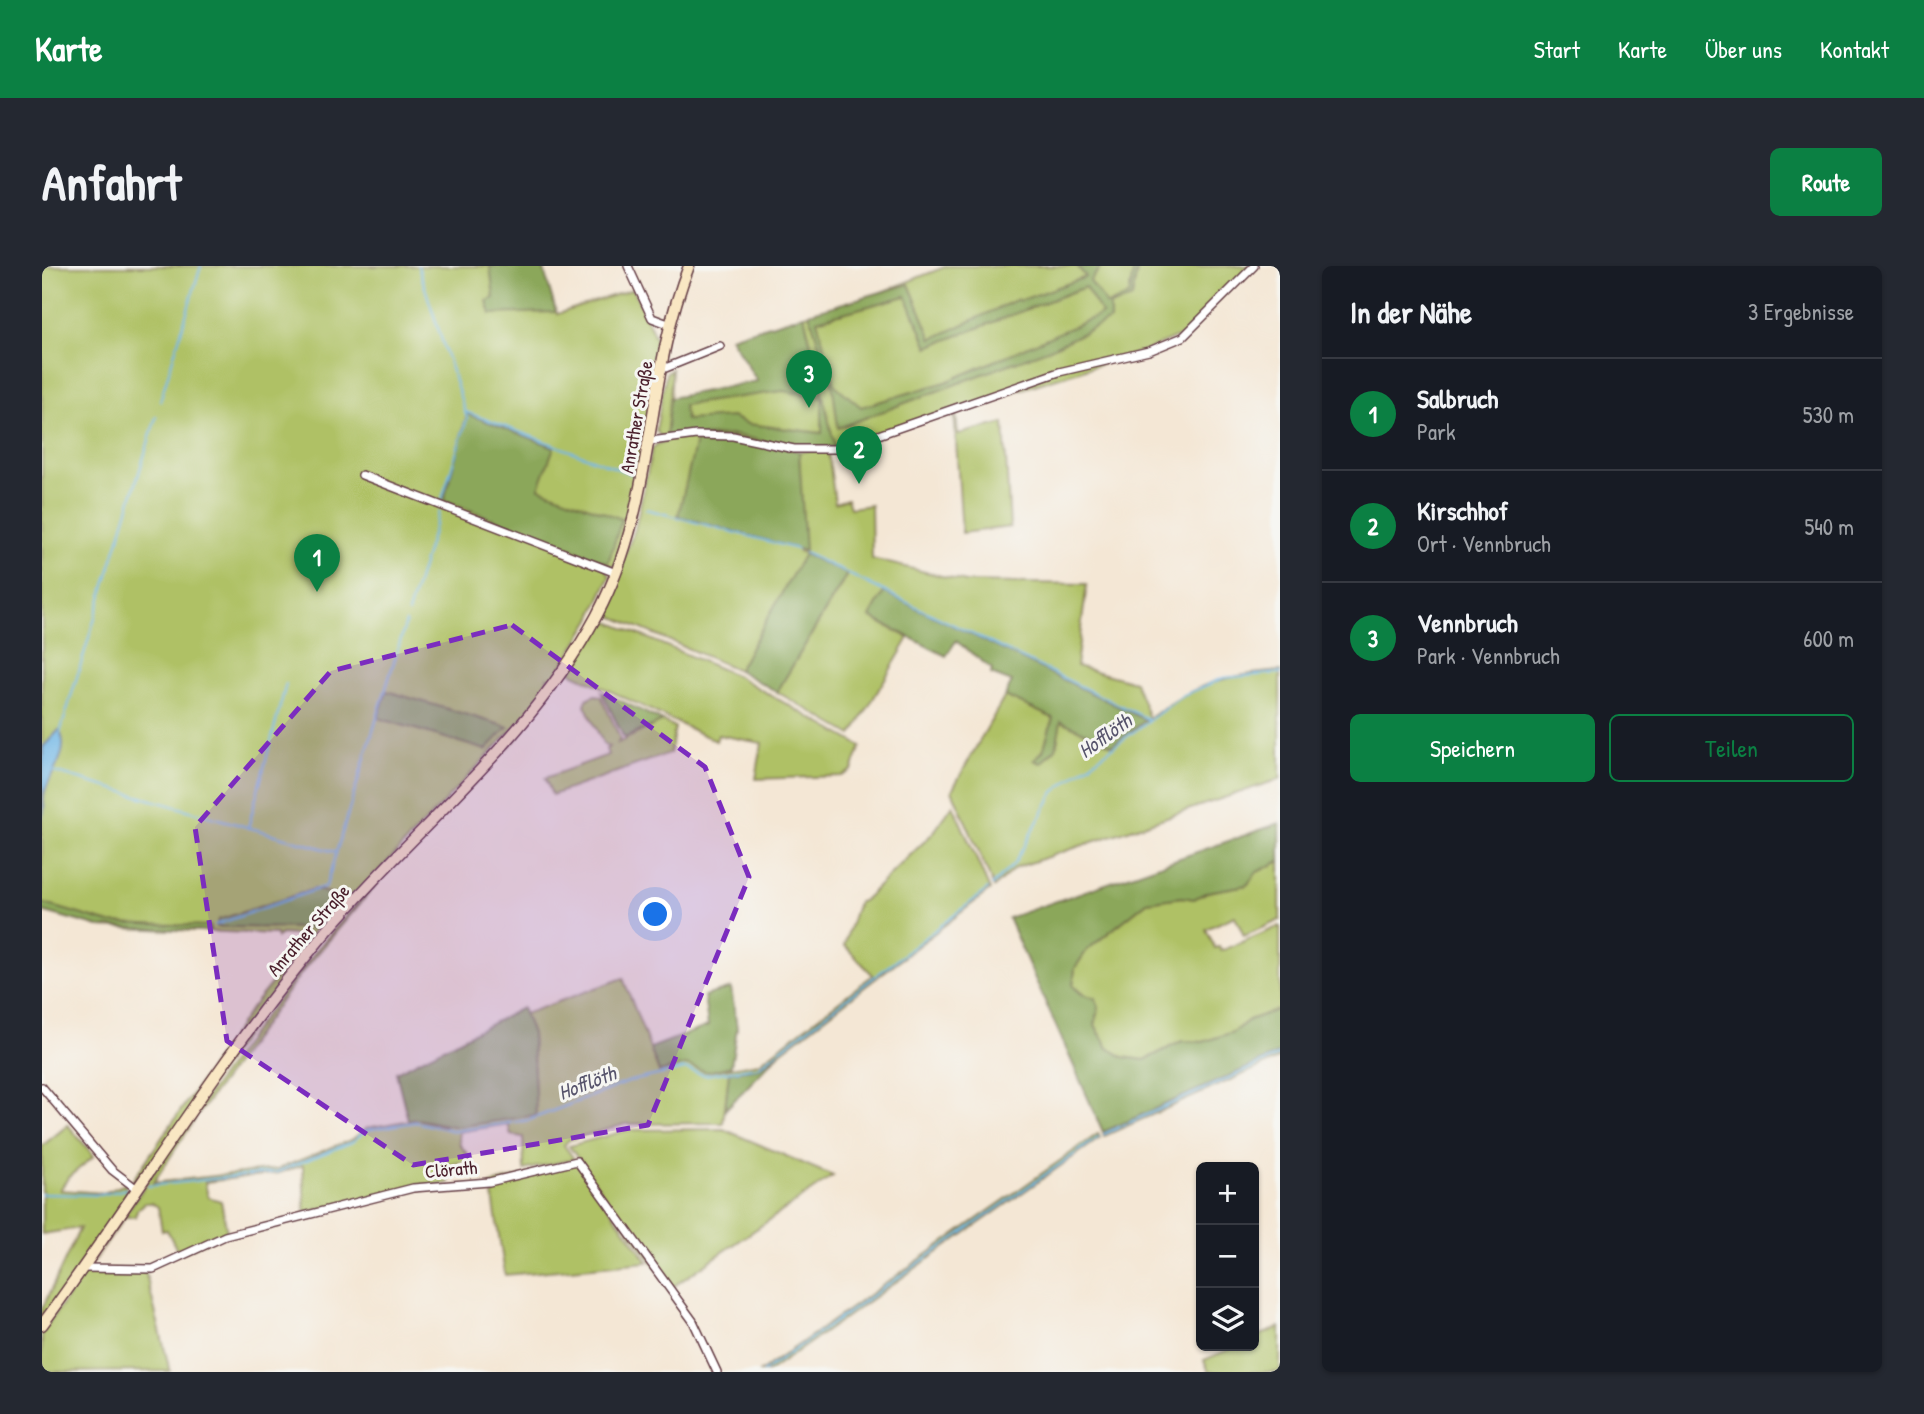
<!DOCTYPE html>
<html lang="de">
<head>
<meta charset="utf-8">
<style>
	body { margin:0; font-family:"Patrick Hand",sans-serif; background:#242831; color:#f1f3f6 }
	.controls { position:absolute; right:21px; bottom:21px; display:grid; overflow:hidden; border-radius:10px; box-shadow:0 2px 5px #0004 }
	.controls button { width:63px; height:63px; display:grid; place-items:center; padding:0; border:0; border-bottom:2px solid #363941; background:#171b24; color:#f1f3f6; font:35px sans-serif }
	.you { position:absolute; left:614px; top:649px; width:24px; height:24px; margin:-18px; border:5px solid #fff; border-radius:50%; background:#1a73e8; box-shadow:0 0 0 10px #1a73e833 }
	.badge { display:grid; place-items:center; width:46px; height:46px; border-radius:50%; background:#0b8043; color:#fff; font-size:23px; font-weight:700 }
	.pin { position:absolute; translate:-50% -58px; filter:drop-shadow(0 2px 4px #0008) }
	.pin::after { content:''; position:absolute; top:37px; width:24px; height:21px; background:inherit; clip-path:polygon(0 0,100% 0,50% 100%) }
	.list { margin:0; padding:0; list-style:none }
	h2 { display:flex; justify-content:space-between; align-items:center; height:91px; margin:0; padding:0 28px; font-size:30px }
	h2 small { font-size:23px; font-weight:400; color:#9ea1a6 }
	.list li { display:grid; grid-template-columns:46px 1fr auto; gap:21px; align-items:center; box-sizing:border-box; height:112px; padding:0 28px; border-top:2px solid #363941 }
	.list b { display:block; font-size:26px; white-space:nowrap }
	.list p { margin:0; font-size:23px; white-space:nowrap; color:#9ea1a6 }
	.list em { font-size:23px; font-style:normal; color:#9ea1a6 }
	.actions { display:flex; gap:14px; padding:21px 28px }
	.actions a { flex:1; padding:16px 0; border:2px solid #0b8043; border-radius:10px; text-align:center; font-size:24px; color:#0b8043 }
	.actions .main { background:#0b8043; color:#fff }
	.icon { flex:none; width:38px; height:38px; fill:none; stroke:currentColor; stroke-width:2; stroke-linecap:round; stroke-linejoin:round }
	.map { position:relative; flex:none; width:1238px; height:1106px; overflow:hidden; border-radius:10px }
	header { display:flex; align-items:center; gap:42px; box-sizing:border-box; height:98px; padding:0 35px; background:#0b8043; color:#fff }
	header strong { font-size:33px }
	nav { display:flex; gap:38px; margin-inline-start:auto; font-size:24px }
	.intro { display:flex; align-items:center; justify-content:space-between; box-sizing:border-box; height:168px; padding:0 42px }
	h1 { margin:0; font-size:49px }
	.button { padding:18px 32px; border-radius:10px; background:#0b8043; color:#fff; font-size:24px; font-weight:700 }
	main { display:flex; gap:42px; padding:0 42px }
	aside { flex:1; background:#171b24; border-radius:10px; box-shadow:0 2px 5px #0004 }
	.map>svg:first-child { display:block }
	.green { fill:#afc165; stroke:#7c7048; stroke-width:2 }
	.forest { fill:#8ba75a; stroke:#6a6342; stroke-width:2; fill-rule:evenodd }
	.water { fill:#6eb6e6; stroke:#5c6a88; stroke-width:2 }
	.lines { fill:none; stroke-linecap:round; stroke-linejoin:round }
	.stream { stroke:#6eb6e6; stroke-width:2 }
	.minor-casing { stroke:#643d44; stroke-width:10 }
	.secondary-casing { stroke:#643d44; stroke-width:13 }
	.minor { stroke:#fff; stroke-width:7 }
	.secondary { stroke:#f9e7c3; stroke-width:10 }
	.marked { fill:#7b2cbf; fill-opacity:0.2; stroke:#7b2cbf; stroke-width:5; stroke-dasharray:14 9; stroke-linejoin:round }
	.labels { text-anchor:middle; stroke-width:6; stroke-linejoin:round; paint-order:stroke }
	.street-label { font-size:19px; fill:#4a1f2b; stroke:#f6f6f2 }
	.water-label { font-size:21px; font-style:italic; fill:#57546c; stroke:#f6f6f2 }
</style>
</head>
<body>
<header>
<strong>Karte</strong>
<nav><a>Start</a><a>Karte</a><a>Über uns</a><a>Kontakt</a></nav>
</header>
<div class="intro"><h1>Anfahrt</h1><a class="button">Route</a></div>
<main>
<div class="map">
<svg width="1238" height="1106" viewBox="0 0 1238 1106">
	<rect width="100%" height="100%" fill="#f6f6f2"/>
	<filter id="ink" filterUnits="userSpaceOnUse"><feTurbulence type="fractalNoise" baseFrequency=".0143" numOctaves="2"/><feDisplacementMap in="SourceGraphic" scale="14" xChannelSelector="R" yChannelSelector="G"/><feConvolveMatrix kernelMatrix="1 2 1 2 8 2 1 2 1" color-interpolation-filters="sRGB"/></filter>
	<filter id="wash" filterUnits="userSpaceOnUse"><feTurbulence type="fractalNoise" baseFrequency=".00686" numOctaves="4" result="noise"/><feDisplacementMap in="SourceGraphic" scale="28" xChannelSelector="R" yChannelSelector="G"/><feGaussianBlur stdDeviation="1.57" result="paint"/><feColorMatrix in="noise" values="0 0 0 0 0 0 0 0 0 0 0 0 0 0 0 0 0 1.4 0 .05"/><feComposite in="paint" operator="in"/></filter>
	<g filter="url(#wash)">
		<rect width="100%" height="100%" fill="#f4e7d5"/>
		<g class="green">
			<path d="M0 0H499L515 48 591 23 614 73 610 96 619 59 623 64 603 193 573 300 562 299 568 310 549 353 513 412 505 411 506 422 486 447 286 659 275 662 269 668 274 671 99 913 90 915 210 741 268 670 239 668 235 672 234 668 57 661 0 645Z"/>
			<path d="M905 0H1210L1141 69 1107 83 799 180 751 181 756 285 762 287 757 185H786L793 237 805 233 808 242 829 239 830 293 924 316 1045 318 1034 400 1093 416 1107 452C1159 415 1176 411 1238 405V513L973 602 952 621 910 524 963 430 1011 452 1001 485 1014 482 1018 455 1104 454 842 326 828 351 867 372 810 469 735 426 805 309 763 288 696 404 560 346 593 263 610 184 615 178 624 176V171L618 170 614 164 624 107 630 103 628 133 716 115 688 71 837 27Z"/>
			<path d="M917 143 914 148 916 168 962 157 968 261 920 267 912 145Z"/>
			<path d="M558 352 693 409 819 480 810 504 800 510 714 513 720 477 676 469 674 475 532 408 527 403Z"/>
			<path d="M553 429 559 430 578 472 576 477 621 455 633 461 628 487 510 529 503 512 566 489 564 483 567 481 562 479 543 439 545 433Z"/>
			<path d="M477 470 337 615 260 706 158 846 111 917 236 903 311 873 324 862 375 853 400 860 494 849 490 768 482 748 581 712 617 806 644 799 665 806 717 797 831 709 802 679 816 636 821 635 891 567 911 539 948 624 718 802 687 806 681 857 584 858 527 874 522 879 532 893 482 904 481 871 469 869 466 858 416 866 418 879 430 893 404 900 407 917 263 946 261 899 237 907 163 916 166 931 179 935 185 966 137 988 125 964 120 965 116 941 110 937H103L95 944 94 951H83L51 997 136 870 221 752 277 681 336 614Z"/>
			<path d="M1238 595V654L1202 670 1193 650 1164 663 1173 682 1177 681 1179 685 1238 660V743L1207 754 1191 766 1161 776 1140 775 1103 794 1081 791 1066 782 1053 759 1057 741 1031 720 1033 702 1045 684 1105 636 1140 631 1152 633 1165 626 1205 619 1215 606Z"/>
			<path d="M1238 787V792L1062 870 1061 866Z"/>
			<path d="M26 859 52 890 26 912 18 924 61 927 83 918 86 931 0 1055V1043L38 962 0 968V880Z"/>
			<path d="M681 863 791 910 629 1022 527 880 586 864Z"/>
			<path d="M1056 868 1058 872 726 1106H718Z"/>
			<path d="M535 897 606 996 463 1009 449 918Z"/>
			<path d="M103 1004 128 1105 0 1106V1066L43 1007Z"/>
			<path d="M1238 1061V1106H1167L1162 1094 1195 1080H1212V1072Z"/>
		</g>
		<g class="forest">
			<path d="M448 0H501L514 46 449 48 445 35 452 32Z"/>
			<path d="M1035 0H1060L1048 15 1065 39 1087 29 1092 0H1096L1090 32 1068 40V54L1008 83 796 162 791 123 767 47 867 18 890 73 976 33 977 35 1044 11ZM1043 21 1060 48 904 116 819 141 793 119 775 54 864 30 886 81Z"/>
			<path d="M762 49 793 181H750L692 169 624 171 628 132 715 115 688 71ZM741 125 780 131V167L706 158 690 151 644 154 641 139Z"/>
			<path d="M425 148 512 181 497 222 580 253 566 297 402 234Z"/>
			<path d="M655 171 691 172 757 185 763 285 636 250Z"/>
			<path d="M762 288 805 308 735 426 696 404Z"/>
			<path d="M842 326 1104 454 1070 479 1019 455 1014 482 999 497 992 494 1001 485 1011 452 963 430 970 416 949 408 950 403 914 375 904 390 828 351Z"/>
			<path d="M345 425 466 461 444 484 336 452Z"/>
			<path d="M560 426 621 455 582 472Z"/>
			<path d="M1238 557V595L1215 606 1205 619 1165 626 1152 633 1140 631 1105 636 1045 684 1033 702 1031 720 1040 728 1053 732 1057 741 1053 759 1066 782 1081 791 1103 794 1140 775 1161 776 1191 766 1207 754 1238 743V787L1061 866 966 652Z"/>
			<path d="M272 623 301 631 275 662 174 661 176 654Z"/>
			<path d="M0 637 68 657 168 660V665L57 661 0 645Z"/>
			<path d="M689 722 695 762 689 800 665 806 644 799 617 806 608 782 666 760 662 730Z"/>
			<path d="M480 742 490 768 494 849 415 861 375 853 366 854 354 806Z"/>
			<path d="M738 787 683 844 687 806 718 802Z"/>
		</g>
		<path class="water" d="M17 464C31 487 5 509 2 530 1 539 5 542 0 552L1 481Z"/>
		<g class="lines">
			<g class="stream">
				<path d="M376 0 425 152 400 233"/>
				<path d="M118 135 159 0"/>
				<path d="M424 146 590 208"/>
				<path d="M604 243 755 283"/>
				<path d="M763 287 1108 454"/>
				<path d="M366 347 397 246"/>
				<path d="M18 467 114 151"/>
				<path d="M12 506 293 586"/>
				<path d="M206 562 244 418"/>
				<path d="M950 619 972 598 1012 526 1032 510 1140 430 1181 412 1238 407"/>
				<path d="M173 659 284 620 364 356"/>
				<path d="M1062 868 1238 789"/>
				<path d="M106 920 235 906 310 876 324 864 373 856 413 865 487 854 589 815 643 803 663 809 716 801 946 623"/>
				<path d="M0 928 59 929 84 923"/>
				<path d="M721 1106 1057 871"/>
			</g>
		</g>
	</g>
	<g filter="url(#ink)">
		<g class="lines">
			<g class="minor-casing">
				<g id="minor">
					<path d="M586 0 610 52 629 59"/>
					<path d="M621 103 678 80"/>
					<path d="M609 175 654 169 691 170 752 183H796L1017 106 1107 85 1141 71 1212 0"/>
					<path d="M320 209 574 307"/>
					<path d="M0 821 70 904 95 923"/>
					<path d="M42 1002 111 1003 183 970 371 922 447 916 535 895 651 1055 675 1106"/>
				</g>
			</g>
			<g class="secondary-casing">
				<path id="secondary" d="M0 1059C94 931 176 794 279 672 370 564 487 476 555 349 615 236 602 113 647 0"/>
			</g>
			<use href="#minor" class="minor"/>
			<use href="#secondary" class="secondary"/>
		</g>
	</g>
	<path class="marked" d="M470 359 663 501 707 611 606 859 371 899 185 775 153 561 289 405Z"/>
	<g class="labels">
		<g class="street-label">
			<text transform="translate(594 151) rotate(-80)" y="7">Anrather Straße</text>
			<text transform="translate(266 664) rotate(-49)" y="7">Anrather Straße</text>
			<text transform="translate(409 903) rotate(-5)" y="7">Clörath</text>
		</g>
		<g class="water-label">
			<text transform="translate(1063 470) rotate(-36)" y="7">Hofflöth</text>
			<text transform="translate(545 817) rotate(-21)" y="7">Hofflöth</text>
		</g>
	</g>
</svg>
<div class="controls">
<button>+</button>
<button>−</button>
<button><svg class="icon" aria-label="layers" viewBox="0 0 24 24"><path d="M12 4l9 5-9 5-9-5zM3 14l9 5 9-5"/></svg></button>
</div>
<div class="you"></div>
<div class="pin badge" style="left:275px;top:326px">1</div>
<div class="pin badge" style="left:817px;top:218px">2</div>
<div class="pin badge" style="left:767px;top:142px">3</div>
</div>
<aside>
<h2>In der Nähe<small>3 Ergebnisse</small></h2>
<ul class="list">
<li><span class="badge">1</span><div><b>Salbruch</b><p>Park</p></div><em>530 m</em></li>
<li><span class="badge">2</span><div><b>Kirschhof</b><p>Ort · Vennbruch</p></div><em>540 m</em></li>
<li><span class="badge">3</span><div><b>Vennbruch</b><p>Park · Vennbruch</p></div><em>600 m</em></li>
</ul>
<div class="actions"><a class="main">Speichern</a><a>Teilen</a></div>
</aside>
</main>
</body>
</html>
